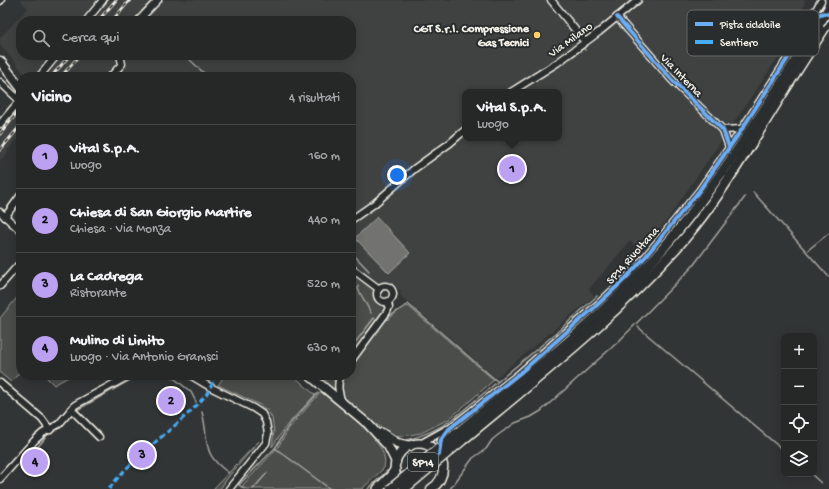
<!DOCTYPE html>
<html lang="it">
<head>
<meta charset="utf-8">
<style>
	body { margin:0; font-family:"Gochi Hand",sans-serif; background:#323434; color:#f1f3f6 }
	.controls { position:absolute; right:12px; bottom:12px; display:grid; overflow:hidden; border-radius:8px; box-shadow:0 2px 10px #0003 }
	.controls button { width:36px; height:36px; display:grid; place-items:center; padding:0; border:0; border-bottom:1px solid #424445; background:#262828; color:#f1f3f6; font:20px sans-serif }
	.you { position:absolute; left:397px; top:175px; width:14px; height:14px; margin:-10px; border:3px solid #fff; border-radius:50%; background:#1a73e8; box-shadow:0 0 0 6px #1a73e833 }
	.badge { display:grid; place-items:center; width:26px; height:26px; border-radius:50%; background:#bca0f2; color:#111; font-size:13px; font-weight:700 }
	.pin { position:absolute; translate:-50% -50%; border:2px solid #fff; box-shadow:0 1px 4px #0006 }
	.popup { position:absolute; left:462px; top:89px; width:100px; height:52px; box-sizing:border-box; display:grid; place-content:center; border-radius:8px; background:#262828; filter:drop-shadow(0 1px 3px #0005); font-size:13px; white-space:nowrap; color:#a4a6a8 }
	.popup b { font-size:15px; color:#f1f3f6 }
	.popup::after { content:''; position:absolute; left:50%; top:100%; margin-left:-8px; border:8px solid transparent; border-top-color:#262828 }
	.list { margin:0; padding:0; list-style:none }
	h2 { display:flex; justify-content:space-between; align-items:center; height:52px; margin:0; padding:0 16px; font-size:17px }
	h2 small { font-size:13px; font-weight:400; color:#a4a6a8 }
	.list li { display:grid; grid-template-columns:26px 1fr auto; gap:12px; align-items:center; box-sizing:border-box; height:64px; padding:0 16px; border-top:1px solid #424445 }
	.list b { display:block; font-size:15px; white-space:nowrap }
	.list p { margin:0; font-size:13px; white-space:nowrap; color:#a4a6a8 }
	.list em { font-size:13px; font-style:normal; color:#a4a6a8 }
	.icon { flex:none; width:22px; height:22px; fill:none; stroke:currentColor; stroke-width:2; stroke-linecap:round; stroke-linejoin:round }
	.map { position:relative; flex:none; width:829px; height:489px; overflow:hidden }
	.search { position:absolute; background:#262828; box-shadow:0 2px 10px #0003; left:16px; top:16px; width:340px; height:44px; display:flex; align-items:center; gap:10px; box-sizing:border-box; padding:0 14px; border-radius:16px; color:#a4a6a8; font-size:15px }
	.panel { position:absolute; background:#262828; box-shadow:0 2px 10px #0003; left:16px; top:72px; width:340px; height:308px; border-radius:16px }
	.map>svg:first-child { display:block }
	.built { fill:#404242; fill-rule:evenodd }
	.green { fill:#4b4d4c; stroke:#a09f9a }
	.water { fill:#727370; stroke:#a6a5a0 }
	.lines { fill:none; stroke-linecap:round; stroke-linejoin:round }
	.stream { stroke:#a6a5a0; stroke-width:1.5 }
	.minor-casing { stroke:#f4f1e8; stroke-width:9 }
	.major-casing { stroke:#f4f1e8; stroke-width:11 }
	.highway-casing { stroke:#f4f1e8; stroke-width:12 }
	.minor { stroke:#2a2d2e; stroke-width:6 }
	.major { stroke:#2a2d2e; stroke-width:8 }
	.highway { stroke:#2a2d2e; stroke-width:9 }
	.rail-casing { stroke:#f4f1e8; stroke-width:3 }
	.rail { stroke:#2a2d2e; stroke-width:1.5; stroke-dasharray:4.5; stroke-linecap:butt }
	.highway-bridge-casing { stroke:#f4f1e8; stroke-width:12; stroke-linecap:butt }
	.highway-bridge { stroke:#2a2d2e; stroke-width:9 }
	.quiet { stroke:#46acf6; stroke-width:3; stroke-dasharray:6 3; stroke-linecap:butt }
	.cycleway-casing { stroke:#2a2d2e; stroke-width:6 }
	.cycleway { stroke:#6dadf4; stroke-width:4 }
	.poi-dot { fill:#ffd166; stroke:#2a2d2e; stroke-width:1.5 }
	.labels { text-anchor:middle; stroke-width:4; stroke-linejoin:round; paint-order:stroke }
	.shield { fill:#2a2d2e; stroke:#b7b6b0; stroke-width:1 }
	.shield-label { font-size:11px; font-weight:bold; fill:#f4f1e8 }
	.poi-label { font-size:12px; font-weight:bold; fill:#f4f1e8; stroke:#2a2d2e; text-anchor:end }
	.street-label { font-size:12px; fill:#f4f1e8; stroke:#2a2d2e }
	.key { fill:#2a2d2e; stroke:#676866; stroke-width:1 }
	.key-label { font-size:11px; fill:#f4f1e8 }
</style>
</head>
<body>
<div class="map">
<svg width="829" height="489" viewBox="0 0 829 489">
	<rect width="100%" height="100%" fill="#323535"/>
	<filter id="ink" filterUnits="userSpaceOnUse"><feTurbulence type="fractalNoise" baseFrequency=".025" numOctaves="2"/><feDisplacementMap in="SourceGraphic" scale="8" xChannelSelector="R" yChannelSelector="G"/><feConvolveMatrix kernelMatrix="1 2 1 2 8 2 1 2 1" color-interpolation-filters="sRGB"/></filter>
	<g filter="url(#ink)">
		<g class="built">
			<path d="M20 0H805L802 13 788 43 667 220 641 251 630 241 589 289 594 296 496 378 400 295 402 292 389 281 384 286 351 265V77H27L0 44V38L28 8ZM21 21H351V55H21ZM465 92H559V138H465Z"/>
			<path d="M21 104V134L7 151 8 152 0 161V128Z"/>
		</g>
		<g class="green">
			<path d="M351 271 371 286 374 289 376 301 385 304V308L351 354Z"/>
			<path d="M21 293V371L11 382 0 373V318Z"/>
			<path d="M408 306 494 380 449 419 421 433 398 437 372 422 344 398 341 383 344 375H351V365L383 322C392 318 398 309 408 306Z"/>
			<path d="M44 375H72L54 385Z"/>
			<path d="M225 375H293L315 395 287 425 272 447 274 432 272 418 268 411 260 405 218 385Z"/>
			<path d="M316 375H336L334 380 336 392Z"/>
			<path d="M321 392C338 406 369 429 380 447 384 453 386 461 384 468L362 489H246L242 486 278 447 290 427Z"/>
			<path d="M259 441 229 476 220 489H213Z"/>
		</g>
		<path class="water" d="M377 217 410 253 389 273 355 238Z"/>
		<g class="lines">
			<g class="stream">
				<path d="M142 11 153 0"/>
				<path d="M185 55 208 77"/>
				<path d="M571 58 584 48 585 50"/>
				<path d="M563 64 566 61"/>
				<path d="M753 192 829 277"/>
				<path d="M808 250 829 233"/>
				<path d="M351 252 369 271"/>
				<path d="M358 286V289L371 313"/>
				<path d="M387 318 408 304 497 381"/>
				<path d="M638 327 784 451"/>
				<path d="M351 348 374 318 377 320"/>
				<path d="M170 375 191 392 196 402"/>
				<path d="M326 380 330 375"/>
				<path d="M77 410 139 375"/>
				<path d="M202 412C210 442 200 453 229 473"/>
				<path d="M387 431 403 441C423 436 438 430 454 418L555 334 597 296"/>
				<path d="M275 448 330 489"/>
				<path d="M32 454 46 437"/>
				<path d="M26 460 27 459"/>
				<path d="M811 474 821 483"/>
				<path d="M244 489 239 485 275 448 289 425 318 393"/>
				<path d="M253 489 267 473"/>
				<path d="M368 489 387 471"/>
				<path d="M450 489 473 458 486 449 492 440 498 435 515 423 531 417 541 411 619 341 692 267 745 197"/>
			</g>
			<g class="minor-casing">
				<g id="minor">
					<path d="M551 0 585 42"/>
					<path d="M0 1 1 0"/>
					<path d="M617 17 672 80 723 130 729 147"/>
					<path d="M811 18 821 1"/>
					<path d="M86 21 103 0"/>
					<path d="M138 21 158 0"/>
					<path d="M39 77 57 55"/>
					<path d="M110 77 122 64 120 55"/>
					<path d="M0 82 19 100"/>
					<path d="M511 92 557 63 599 32 638 0"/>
					<path d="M0 124 21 99"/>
					<path d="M723 130 742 129"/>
					<path d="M0 212 21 231"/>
					<path d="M5 217 21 195"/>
					<path d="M351 220 374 204 414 169 450 143 465 130"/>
					<path d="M351 268 379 289"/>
					<path d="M0 286 21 262"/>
					<circle cx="385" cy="294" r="8"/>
					<path d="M351 361 387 312 389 307 388 302"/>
					<path d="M190 375 210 387 253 408 262 414 266 422 268 434 266 443 229 489"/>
					<path d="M341 375C336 385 339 393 342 403"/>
					<path d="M0 383 42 419 50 430"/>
					<path d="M71 409 99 437"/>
					<path d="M420 444 447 429"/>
					<path d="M439 449 441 440 449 429 520 373 595 307 626 278 646 256 699 191 742 129 813 19 819 14H828"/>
					<path d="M0 479 35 440 43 433 59 424 75 405 130 375"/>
				</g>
			</g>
			<g class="major-casing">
				<g id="major">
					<path d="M0 61 21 88"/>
					<path d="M309 375 368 424 388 446 396 462"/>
					<path d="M382 433 397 443 410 446"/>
					<path d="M403 486C380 464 410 430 434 449 439 453 442 459 443 465 444 475 439 484 431 489"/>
				</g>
			</g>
			<g class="highway-casing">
				<g id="highway">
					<path d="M455 435C523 379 593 326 652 261 716 189 767 105 819 24"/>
					<path d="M460 442C538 377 617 316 684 239 713 205 737 166 761 128 783 92 806 56 829 21"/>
					<path d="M378 489 391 476 395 470"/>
				</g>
			</g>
			<use href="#minor" class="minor"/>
			<use href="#major" class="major"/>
			<use href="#highway" class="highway"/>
			<g class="rail-casing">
				<g id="rail">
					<path d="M98 21 116 0"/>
					<path d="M112 21 130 0"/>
					<path d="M51 77 70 55"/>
					<path d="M61 77 80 55"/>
					<path d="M0 134 21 108"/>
					<path d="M0 150 21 125"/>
				</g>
			</g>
			<use href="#rail" class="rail"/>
			<g class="highway-bridge-casing">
				<g id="highway-bridge">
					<path d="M819 24 829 8"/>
					<path d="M391 489 455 435"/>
					<path d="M404 489 460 442"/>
				</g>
			</g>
			<use href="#highway-bridge" class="highway-bridge"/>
			<path class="quiet" d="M109 489C134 455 170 433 199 403L206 395 217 375"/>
			<g class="cycleway-casing">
				<g id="cycleway">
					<path d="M617 17 672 80 723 130 729 147"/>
					<path d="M439 455 441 440 449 429 520 373 595 307 626 278 646 256 699 191 742 129 813 19C817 15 822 12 828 14"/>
				</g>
			</g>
			<use href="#cycleway" class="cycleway"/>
		</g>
	</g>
	<circle class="poi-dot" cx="537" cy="35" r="4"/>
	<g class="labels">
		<rect class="shield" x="408" y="453" width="30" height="18" rx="3"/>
		<g class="shield-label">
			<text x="423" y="466">SP14</text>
		</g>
		<g class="poi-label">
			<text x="529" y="32">CGT S.r.l. Compressione<tspan x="529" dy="14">Gas Tecnici</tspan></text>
		</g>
		<g class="street-label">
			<text transform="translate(570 39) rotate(-36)" y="4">Via Milano</text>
			<text transform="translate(682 75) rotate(46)" y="4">Via Interna</text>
			<text transform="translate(632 255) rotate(-48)" y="4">SP14 Rivoltana</text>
		</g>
	</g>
	<rect x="687" y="10" width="132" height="46" rx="6" class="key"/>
	<rect x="695" y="22" width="18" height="4" fill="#6dadf4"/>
	<rect x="695" y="40" width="18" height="4" fill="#46acf6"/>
	<g class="key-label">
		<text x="720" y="28">Pista ciclabile</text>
		<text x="720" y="46">Sentiero</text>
	</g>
</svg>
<div class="controls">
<button>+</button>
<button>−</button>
<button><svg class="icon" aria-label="locate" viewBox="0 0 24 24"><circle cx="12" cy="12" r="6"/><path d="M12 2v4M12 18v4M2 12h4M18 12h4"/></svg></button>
<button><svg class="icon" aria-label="layers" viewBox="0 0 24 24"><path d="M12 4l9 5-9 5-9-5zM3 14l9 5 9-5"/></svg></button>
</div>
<div class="you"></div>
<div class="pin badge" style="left:512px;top:169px">1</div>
<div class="popup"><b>Vital S.p.A.</b>Luogo</div>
<div class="pin badge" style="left:171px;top:401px">2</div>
<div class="pin badge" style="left:142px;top:455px">3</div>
<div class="pin badge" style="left:35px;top:462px">4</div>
<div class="search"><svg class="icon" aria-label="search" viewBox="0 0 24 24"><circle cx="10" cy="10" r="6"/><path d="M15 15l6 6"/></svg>Cerca qui</div>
<section class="panel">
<h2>Vicino<small>4 risultati</small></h2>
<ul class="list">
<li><span class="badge">1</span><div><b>Vital S.p.A.</b><p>Luogo</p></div><em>160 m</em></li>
<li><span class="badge">2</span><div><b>Chiesa di San Giorgio Martire</b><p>Chiesa · Via Monza</p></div><em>440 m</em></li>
<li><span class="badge">3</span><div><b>La Cadrega</b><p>Ristorante</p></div><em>520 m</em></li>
<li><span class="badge">4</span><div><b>Mulino di Limito</b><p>Luogo · Via Antonio Gramsci</p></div><em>630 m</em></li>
</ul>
</section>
</div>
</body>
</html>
